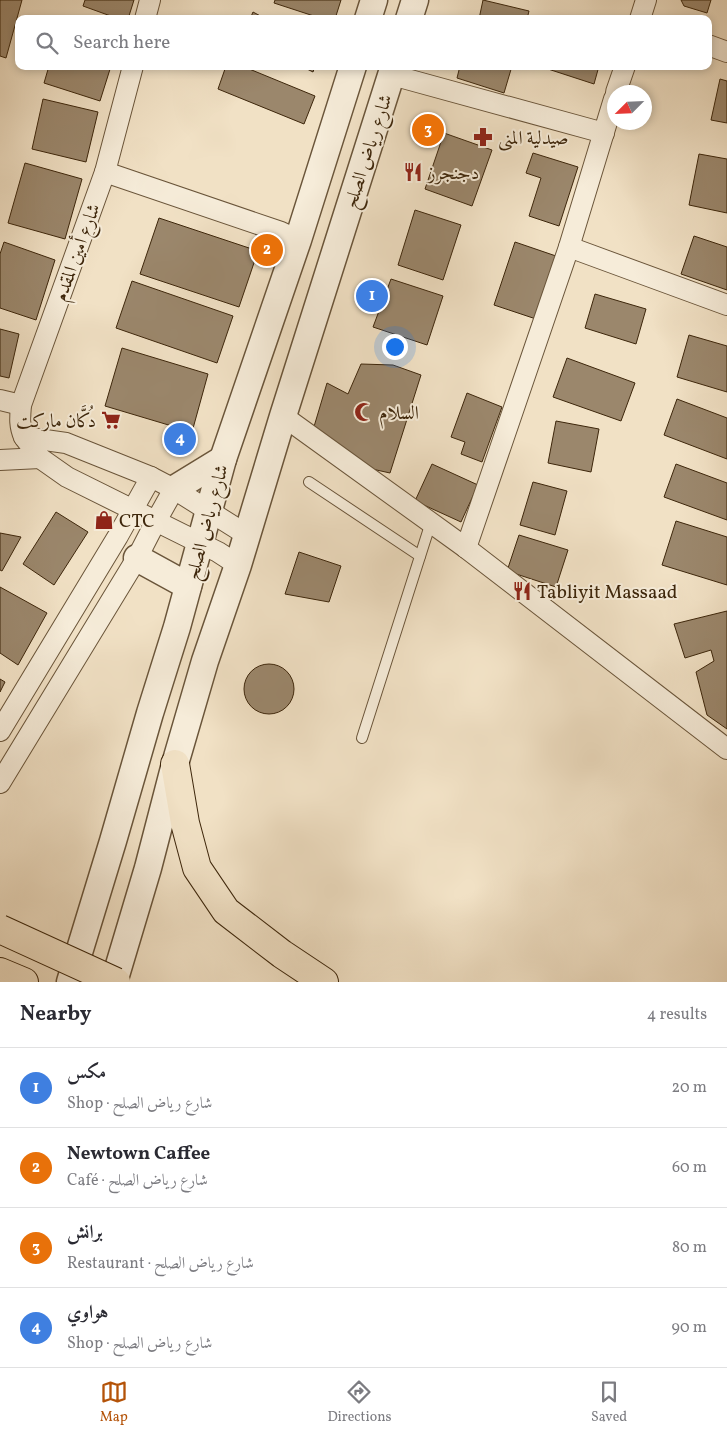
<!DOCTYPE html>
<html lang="en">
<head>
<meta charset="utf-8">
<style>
	body { margin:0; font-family:Vollkorn,Amiri,serif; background:#f2f2f3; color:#2b2b33 }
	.compass { position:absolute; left:607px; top:85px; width:45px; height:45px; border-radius:50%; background:#fff; box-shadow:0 2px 8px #0003; rotate:246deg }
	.you { position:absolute; left:394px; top:346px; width:18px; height:18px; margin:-12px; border:4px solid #fff; border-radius:50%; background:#1a73e8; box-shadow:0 0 0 8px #1a73e833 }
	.badge { display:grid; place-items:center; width:32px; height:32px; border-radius:50%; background:#b45309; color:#fff; font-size:16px; font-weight:700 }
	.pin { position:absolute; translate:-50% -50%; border:2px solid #fff; box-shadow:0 1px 5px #0006 }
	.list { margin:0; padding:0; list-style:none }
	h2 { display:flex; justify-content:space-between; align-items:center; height:65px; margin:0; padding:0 20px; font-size:21px }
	h2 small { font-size:16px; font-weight:400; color:#7c7c81 }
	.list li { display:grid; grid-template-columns:32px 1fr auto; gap:15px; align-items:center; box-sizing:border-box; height:80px; padding:0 20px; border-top:1px solid #e1e1e2 }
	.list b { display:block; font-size:19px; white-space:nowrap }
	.list p { margin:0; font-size:16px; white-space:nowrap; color:#7c7c81 }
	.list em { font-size:16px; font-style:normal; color:#7c7c81 }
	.icon { flex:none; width:28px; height:28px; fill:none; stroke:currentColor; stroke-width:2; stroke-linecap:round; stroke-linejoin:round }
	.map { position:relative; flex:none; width:727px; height:982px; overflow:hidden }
	.search { position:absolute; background:#fff; box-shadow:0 2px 8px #0003; left:15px; right:15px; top:15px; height:55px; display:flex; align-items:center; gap:12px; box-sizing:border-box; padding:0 18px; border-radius:10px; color:#7c7c81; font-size:19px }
	.sheet { height:385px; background:#fff }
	nav { display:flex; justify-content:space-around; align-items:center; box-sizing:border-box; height:70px; border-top:1px solid #e1e1e2; background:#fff; font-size:14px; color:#7c7c81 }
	nav a { display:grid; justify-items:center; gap:2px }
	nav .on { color:#b45309 }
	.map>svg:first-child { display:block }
	.building { fill:#9b876c; stroke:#3d260b }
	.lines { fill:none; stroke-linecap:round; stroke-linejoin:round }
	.service-casing { stroke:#6a553a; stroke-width:12 }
	.minor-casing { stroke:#6a553a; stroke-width:22 }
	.tertiary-casing { stroke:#6a553a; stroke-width:29 }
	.motorway-casing { stroke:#3d260b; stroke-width:30 }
	.service { stroke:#f6ecd9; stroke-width:10 }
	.minor { stroke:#f6ecd9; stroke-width:20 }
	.tertiary { stroke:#f6ecd9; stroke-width:26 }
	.motorway { stroke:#f1e1c5; stroke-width:28 }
	.motorway-bridge-casing { stroke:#3d260b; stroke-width:30; stroke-linecap:butt }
	.motorway-bridge { stroke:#f1e1c5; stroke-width:28 }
	.labels { text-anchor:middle; stroke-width:4; stroke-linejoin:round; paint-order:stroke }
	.poi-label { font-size:19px; fill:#3d260b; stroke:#f6ecd9; text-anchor:start }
	.street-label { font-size:19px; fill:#3d260b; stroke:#f6ecd9 }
</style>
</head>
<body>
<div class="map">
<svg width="727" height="982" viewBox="0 0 727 982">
	<rect width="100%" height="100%" fill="#f1e1c5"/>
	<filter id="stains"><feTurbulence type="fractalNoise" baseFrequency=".004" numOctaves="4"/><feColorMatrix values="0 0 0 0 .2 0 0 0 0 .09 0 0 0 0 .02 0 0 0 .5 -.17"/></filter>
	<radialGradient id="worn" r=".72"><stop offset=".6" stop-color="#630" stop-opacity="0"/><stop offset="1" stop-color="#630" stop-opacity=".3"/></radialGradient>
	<g class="building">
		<path d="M0 0H22L6 58 0 56Z"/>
		<path d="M85 0H134L128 19H119L83 6Z"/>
		<path d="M275 0H341L335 19H323L274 3Z"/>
		<path d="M483 0 529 11 527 19H479Z"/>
		<path d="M681 0H711L707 13 684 6Z"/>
		<path d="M253 12 266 19H250Z"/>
		<path d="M49 66H111L100 101 44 83Z"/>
		<path d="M226 66H242L315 96 304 124 218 89Z"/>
		<path d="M301 66H315L313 72Z"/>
		<path d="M460 66H512L504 93 457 78Z"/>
		<path d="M548 66H599L594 84 548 69Z"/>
		<path d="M720 79 727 81V123L711 120Z"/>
		<path d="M43 99 98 112 86 162 32 149Z"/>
		<path d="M444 133 492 150 472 206 425 189Z"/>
		<path d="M533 153 578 167 559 226 529 216 541 178 526 173Z"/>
		<path d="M699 154 727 159V213L689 205Z"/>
		<path d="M25 163 82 179 65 239 8 223Z"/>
		<path d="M415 210 461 225 443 280 398 265Z"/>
		<path d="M159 218 258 251 239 307 140 274Z"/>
		<path d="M694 236 727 247V290L681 274Z"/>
		<path d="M4 242 55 260 36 320 0 308V254Z"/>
		<path d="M515 242 556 256 536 319 494 305Z"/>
		<path d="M391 279 443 296 427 345 373 327Z"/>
		<path d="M132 281 233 316 217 363 116 328Z"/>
		<path d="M595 294 646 309 636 344 585 328Z"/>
		<path d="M0 329 19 334 9 378 0 376Z"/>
		<path d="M689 335 727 346V392L677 377Z"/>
		<path d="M122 348 208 374 192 432 105 406Z"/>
		<path d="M567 358 635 383 621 421 553 397Z"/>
		<path d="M361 364 393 365 421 375 390 473 363 467 313 430 327 383 348 394Z"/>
		<path d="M467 393 502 407 482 462 461 454 465 442 451 437Z"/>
		<path d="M677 399 727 418V459L664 435Z"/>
		<path d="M556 421 599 429 591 472 548 463Z"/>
		<path d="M432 464 478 485 461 522 415 501Z"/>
		<path d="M676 464 727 483V520L664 497Z"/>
		<path d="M533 482 567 491 555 535 520 525Z"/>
		<path d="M56 512 88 532 54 585 23 564Z"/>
		<path d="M676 521 727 537V585L662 565Z"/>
		<path d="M0 533 21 537 2 571 0 570Z"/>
		<path d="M519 535 568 550 556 587 507 571Z"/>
		<path d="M299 552 341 566 329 602 285 594Z"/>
		<path d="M0 587 47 613 18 665 0 653Z"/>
		<path d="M727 611V729L707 715 696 672 714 661 711 650 685 658 674 624Z"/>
		<circle cx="269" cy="689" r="25"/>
		<path d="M0 679 5 682 0 692Z"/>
	</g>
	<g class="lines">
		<g class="service-casing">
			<g id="service">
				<path d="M309 482 420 556"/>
				<path d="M362 738 431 522"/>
			</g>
		</g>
		<g class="minor-casing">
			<g id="minor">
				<path d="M145 19 150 0"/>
				<path d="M640 19 646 0"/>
				<path d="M708 45 727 52"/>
				<path d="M392 75 604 133"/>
				<path d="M616 92 625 66"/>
				<path d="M105 172 281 232 298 240"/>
				<path d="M569 247 727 305"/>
				<path d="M0 400 21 405"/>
				<path d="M283 416 466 548 727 749"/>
				<path d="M24 437C19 426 20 417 21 405L105 172 133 66"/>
				<path d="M0 460 40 458"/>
				<path d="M466 548 569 247 614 99"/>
				<path d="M238 565 218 552 67 477 40 458 24 437 66 443 151 477 174 489 247 535"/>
				<path d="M0 731 118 536 151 477"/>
				<path d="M0 783 137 558 156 521 174 489"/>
			</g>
		</g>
		<g class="tertiary-casing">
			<g id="tertiary">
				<path d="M368 19 374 0"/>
				<path d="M409 19 415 0"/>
				<path d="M174 489 223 459"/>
				<path d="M137 558 188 586"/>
				<path d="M70 982 113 841 150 713 177 627 223 459 298 240 353 66"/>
				<path d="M114 982 148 868 175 764 205 661 238 565 283 416 394 66"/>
			</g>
		</g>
		<g class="motorway-casing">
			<g id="motorway">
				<path d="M175 764 185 823 197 868 226 911 282 954 324 982"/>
				<path d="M0 972 24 982"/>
			</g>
		</g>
		<use href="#service" class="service"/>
		<use href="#minor" class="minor"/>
		<use href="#tertiary" class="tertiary"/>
		<use href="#motorway" class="motorway"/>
		<g class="motorway-bridge-casing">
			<path id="motorway-bridge" d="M0 929 116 982"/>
		</g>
		<use href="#motorway-bridge" class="motorway-bridge"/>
	</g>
	<defs>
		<g id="pharmacy-bare" transform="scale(1.5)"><path d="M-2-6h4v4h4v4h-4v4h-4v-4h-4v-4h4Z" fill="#8f2418" stroke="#f6ecd9" stroke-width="2.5" paint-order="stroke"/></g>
		<g id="restaurant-bare" transform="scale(1.5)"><path d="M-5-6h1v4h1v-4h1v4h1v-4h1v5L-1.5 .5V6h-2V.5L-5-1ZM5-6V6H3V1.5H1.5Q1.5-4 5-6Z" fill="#8f2418" stroke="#f6ecd9" stroke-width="2.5" paint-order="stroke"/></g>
		<g id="mosque-bare" transform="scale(1.5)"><path d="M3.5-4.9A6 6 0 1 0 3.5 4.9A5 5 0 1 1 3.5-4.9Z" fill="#8f2418" stroke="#f6ecd9" stroke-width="2.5" paint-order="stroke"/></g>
		<g id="supermarket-bare" transform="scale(1.5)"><path d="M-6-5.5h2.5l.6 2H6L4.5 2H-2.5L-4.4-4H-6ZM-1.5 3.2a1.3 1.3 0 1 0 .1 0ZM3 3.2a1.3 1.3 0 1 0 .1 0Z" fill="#8f2418" stroke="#f6ecd9" stroke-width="2.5" paint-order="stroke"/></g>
		<g id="shop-bare" transform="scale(1.5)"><path d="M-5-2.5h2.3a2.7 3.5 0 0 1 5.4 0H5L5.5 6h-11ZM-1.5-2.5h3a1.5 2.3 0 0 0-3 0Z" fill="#8f2418" stroke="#f6ecd9" stroke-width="2.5" paint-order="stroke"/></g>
	</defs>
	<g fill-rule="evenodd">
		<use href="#pharmacy-bare" x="483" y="137"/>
		<use href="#restaurant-bare" x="413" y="172"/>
		<use href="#mosque-bare" x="364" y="412"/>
		<use href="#supermarket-bare" x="111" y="420"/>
		<use href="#shop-bare" x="104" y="520"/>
		<use href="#restaurant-bare" x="522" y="591"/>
	</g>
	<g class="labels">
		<g class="poi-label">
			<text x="498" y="144">صيدلية المنى</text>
			<text x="428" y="179">دجنجرز</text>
			<text x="379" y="419">السلام</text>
			<text x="96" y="427" text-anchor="end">دُكَّان ماركت</text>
			<text x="119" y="527">CTC</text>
			<text x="537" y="598">Tabliyit Massaad</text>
		</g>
		<g class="street-label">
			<text transform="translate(367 151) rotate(-72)" y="7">شارع رياض الصلح</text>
			<text transform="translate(76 252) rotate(-70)" y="7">شارع أمين المقدم</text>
			<text transform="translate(206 522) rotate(-75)" y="7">شارع رياض الصلح</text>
		</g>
	</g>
	<rect width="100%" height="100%" filter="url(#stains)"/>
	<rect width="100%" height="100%" fill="url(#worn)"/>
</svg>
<svg class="compass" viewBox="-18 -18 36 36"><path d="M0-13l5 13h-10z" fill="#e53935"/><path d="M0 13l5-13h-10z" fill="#7c7c81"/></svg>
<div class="you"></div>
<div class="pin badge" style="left:372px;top:296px;background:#3f7fe0">1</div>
<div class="pin badge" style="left:267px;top:250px;background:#e8710a">2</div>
<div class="pin badge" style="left:428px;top:130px;background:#e8710a">3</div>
<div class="pin badge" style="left:180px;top:439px;background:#3f7fe0">4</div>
<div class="search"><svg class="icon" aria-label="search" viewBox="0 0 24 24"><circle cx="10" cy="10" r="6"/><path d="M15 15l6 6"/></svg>Search here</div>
</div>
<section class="sheet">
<h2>Nearby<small>4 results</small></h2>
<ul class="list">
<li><span class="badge" style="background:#3f7fe0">1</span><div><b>مكس</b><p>Shop · شارع رياض الصلح</p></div><em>20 m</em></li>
<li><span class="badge" style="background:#e8710a">2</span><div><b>Newtown Caffee</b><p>Café · شارع رياض الصلح</p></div><em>60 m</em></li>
<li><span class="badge" style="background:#e8710a">3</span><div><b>برانش</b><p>Restaurant · شارع رياض الصلح</p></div><em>80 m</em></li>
<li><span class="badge" style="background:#3f7fe0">4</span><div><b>هواوي</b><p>Shop · شارع رياض الصلح</p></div><em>90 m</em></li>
</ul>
</section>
<nav>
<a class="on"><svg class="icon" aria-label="map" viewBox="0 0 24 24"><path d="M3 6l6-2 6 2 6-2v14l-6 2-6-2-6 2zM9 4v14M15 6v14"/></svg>Map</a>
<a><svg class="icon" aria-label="directions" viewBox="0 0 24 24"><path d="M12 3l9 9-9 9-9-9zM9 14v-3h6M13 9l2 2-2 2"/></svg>Directions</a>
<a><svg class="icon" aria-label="saved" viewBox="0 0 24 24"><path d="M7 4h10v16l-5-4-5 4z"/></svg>Saved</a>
</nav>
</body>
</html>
